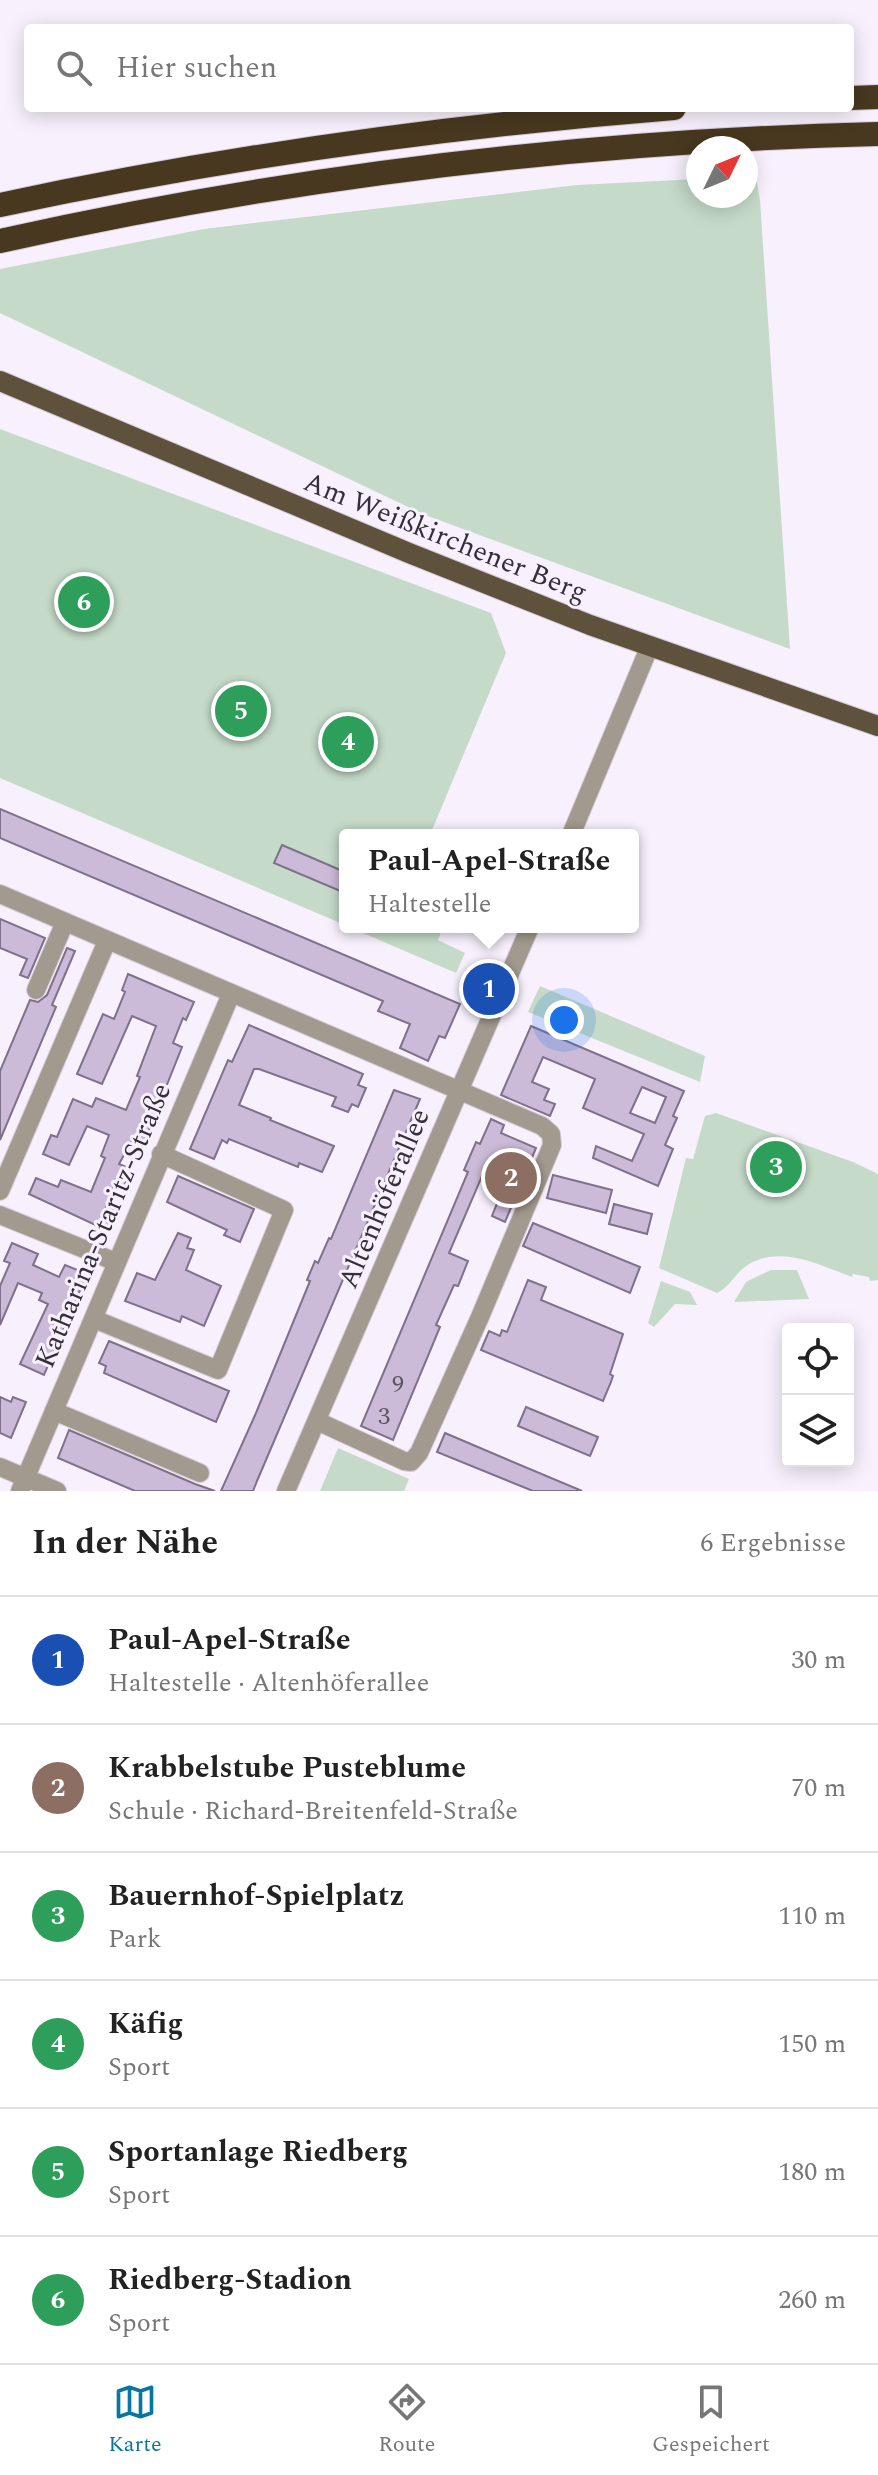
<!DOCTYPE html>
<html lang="de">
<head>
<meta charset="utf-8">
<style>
	body { margin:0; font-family:Spectral,serif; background:#f6f6f6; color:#222 }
	.controls { position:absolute; right:24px; bottom:24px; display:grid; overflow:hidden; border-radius:8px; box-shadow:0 4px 20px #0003 }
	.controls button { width:72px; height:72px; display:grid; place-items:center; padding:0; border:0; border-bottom:2px solid #e0e0e0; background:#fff; color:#222; font:40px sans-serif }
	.compass { position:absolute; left:686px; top:136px; width:72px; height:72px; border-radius:50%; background:#fff; box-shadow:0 4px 20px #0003; rotate:47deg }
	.you { position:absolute; left:564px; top:1020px; width:28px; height:28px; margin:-20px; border:6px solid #fff; border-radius:50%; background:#1a73e8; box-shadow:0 0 0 12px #1a73e833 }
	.badge { display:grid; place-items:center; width:52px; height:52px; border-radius:50%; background:#0776a0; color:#fff; font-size:26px; font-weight:700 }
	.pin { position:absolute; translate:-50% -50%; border:4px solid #fff; box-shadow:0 2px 8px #0006 }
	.popup { position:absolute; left:339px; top:829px; width:300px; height:104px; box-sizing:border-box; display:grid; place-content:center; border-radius:8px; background:#fff; filter:drop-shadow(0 2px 6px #0005); font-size:26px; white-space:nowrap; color:#767676 }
	.popup b { font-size:30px; color:#222 }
	.popup::after { content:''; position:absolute; left:50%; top:100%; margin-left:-16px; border:16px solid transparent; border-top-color:#fff }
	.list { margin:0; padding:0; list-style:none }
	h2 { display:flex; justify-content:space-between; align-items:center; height:104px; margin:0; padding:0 32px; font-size:34px }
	h2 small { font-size:26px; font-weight:400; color:#767676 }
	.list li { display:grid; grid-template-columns:52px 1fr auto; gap:24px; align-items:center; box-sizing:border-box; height:128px; padding:0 32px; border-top:2px solid #e0e0e0 }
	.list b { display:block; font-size:30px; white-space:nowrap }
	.list p { margin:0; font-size:26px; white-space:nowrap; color:#767676 }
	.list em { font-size:26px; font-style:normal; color:#767676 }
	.icon { flex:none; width:44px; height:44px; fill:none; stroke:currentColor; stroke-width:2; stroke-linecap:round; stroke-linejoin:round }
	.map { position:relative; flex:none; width:878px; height:1491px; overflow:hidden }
	.search { position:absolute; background:#fff; box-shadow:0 4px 20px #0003; left:24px; right:24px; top:24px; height:88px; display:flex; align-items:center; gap:20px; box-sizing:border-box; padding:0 28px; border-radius:8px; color:#767676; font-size:30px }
	.sheet { height:872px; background:#fff }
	nav { display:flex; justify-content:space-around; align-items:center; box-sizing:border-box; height:112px; border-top:2px solid #e0e0e0; background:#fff; font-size:22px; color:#767676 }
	nav a { display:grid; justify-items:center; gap:4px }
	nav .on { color:#0776a0 }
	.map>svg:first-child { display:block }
	.green { fill:#c5dac9 }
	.building { fill:#cbbbd8; stroke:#7f708b; stroke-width:2; fill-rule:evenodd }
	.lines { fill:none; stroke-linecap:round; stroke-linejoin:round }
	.minor-casing { stroke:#d5ceda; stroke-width:20 }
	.major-casing { stroke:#d5ceda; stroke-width:22 }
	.highway-casing { stroke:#d5ceda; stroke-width:26 }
	.minor { stroke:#a29a8e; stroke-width:18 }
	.major { stroke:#5f523c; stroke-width:20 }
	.highway { stroke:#48381f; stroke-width:24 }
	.labels { text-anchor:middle; stroke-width:6; stroke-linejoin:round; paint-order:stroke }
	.number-label { font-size:24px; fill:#5a5262 }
	.street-label { font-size:28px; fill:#352f3a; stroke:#f8f1fd }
</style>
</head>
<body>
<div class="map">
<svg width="878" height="1491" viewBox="0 0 878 1491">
	<rect width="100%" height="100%" fill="#f8f1fd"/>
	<g class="green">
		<path d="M746 176H756L760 200 790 649 425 515 0 313V269L204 229 577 185 698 179V196H746Z"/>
		<path d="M0 429 491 613 506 653 430 835H345V925L0 778Z"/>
		<path d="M349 927H431L441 932 438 940 465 953 456 973Z"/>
		<path d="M540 986 705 1056 700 1082 528 1012Z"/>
		<path d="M716 1113 853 1162 878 1174V1280L870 1281 869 1277 853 1274 852 1277C820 1265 782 1245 749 1264 736 1272 730 1287 717 1293L659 1268 686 1158 693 1159 705 1116Z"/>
		<path d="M771 1270H797L809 1299 734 1302 746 1282Z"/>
		<path d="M661 1281 690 1292 697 1305 675 1304 654 1327 648 1323Z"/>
		<path d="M338 1448 409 1479 404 1491H320Z"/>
	</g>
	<g class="building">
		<path d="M0 809 460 1004 445 1038 439 1036 428 1061 400 1048 410 1024 378 1011 383 1001 0 838Z"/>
		<path d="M282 845 345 872V893L274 863Z"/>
		<path d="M0 919 45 938 28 978 20 975 27 959 0 948Z"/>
		<path d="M67 948 75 951 52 1005 56 1007 0 1140V1071L30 1000 38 1002 47 995Z"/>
		<path d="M128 974 194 1002 186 1020 183 1018 173 1043 182 1047 142 1147 131 1142 119 1164 131 1169 124 1187 115 1183 106 1207 115 1210 106 1230 29 1194 36 1178 58 1187 61 1180 91 1192 105 1158 101 1156 109 1135 87 1126 69 1165 43 1154 51 1135 57 1137 73 1099 92 1107 96 1098 126 1110 140 1077 137 1076 156 1026 132 1016 102 1084 77 1074 103 1014 114 1019 125 992 122 990Z"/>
		<path d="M249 1025 363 1074 358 1085 366 1088 358 1107 352 1104 348 1112 332 1106 336 1097 259 1069H254L239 1105 271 1118 270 1120 334 1146 322 1172 299 1163 298 1167 229 1139 227 1143 222 1140 214 1159 190 1149 228 1060 232 1062Z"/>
		<path d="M531 1026 684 1091 673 1116 677 1118 665 1145 673 1149 658 1186 593 1158 596 1146 632 1161 644 1134 583 1108 595 1079 543 1057 532 1082 549 1089 544 1100 555 1104 550 1116 501 1095ZM642 1087 666 1097 655 1123 630 1113Z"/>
		<path d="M394 1090 420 1099 257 1481 253 1491H221L256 1413 310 1281 307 1280 315 1261 318 1263 329 1238 331 1239Z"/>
		<path d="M491 1119 504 1125 501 1133 536 1148 505 1222 492 1216 504 1186 482 1176 449 1253 468 1261 458 1286 454 1285 436 1325 440 1327 393 1440 361 1426 468 1172 464 1170 476 1142 480 1144Z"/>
		<path d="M553 1175 612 1190 606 1213 547 1198Z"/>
		<path d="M178 1176 254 1209 240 1242 224 1235 227 1230 167 1202Z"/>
		<path d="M614 1204 652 1214 647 1234 609 1224Z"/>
		<path d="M533 1223 640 1267 630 1293 523 1246Z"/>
		<path d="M178 1233 191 1238 187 1248 194 1250 186 1270 221 1286 204 1326 182 1316 180 1322 125 1301 137 1273 155 1280Z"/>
		<path d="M12 1243 38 1254 33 1265 59 1277 65 1265 87 1274 44 1375 20 1364 48 1304 39 1300 42 1293 18 1283 0 1325V1286L10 1263 4 1261Z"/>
		<path d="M528 1280 546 1287 541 1300 623 1334 610 1374 613 1376 611 1382 603 1401 481 1350 489 1331 500 1336 502 1330 507 1332Z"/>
		<path d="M109 1341 229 1391 216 1422 104 1373 106 1366 99 1363Z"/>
		<path d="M0 1397 11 1402 13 1397 26 1402 11 1438 0 1433Z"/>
		<path d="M526 1407 598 1437 590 1456 518 1426Z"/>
		<path d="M69 1430 195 1484 215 1491H135L58 1458Z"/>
		<path d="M445 1433 499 1456 582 1491H533L437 1452Z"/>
	</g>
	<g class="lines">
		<g class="minor-casing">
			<g id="minor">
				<path d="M571 835 649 648"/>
				<path d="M0 894 542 1126 551 1134 552 1145 480 1317 419 1453 411 1462 404 1461 317 1421"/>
				<path d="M36 990 65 922"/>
				<path d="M0 1191 107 941"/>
				<path d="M0 1215 116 1262"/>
				<path d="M94 1319 218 1370 284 1210 161 1154"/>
				<path d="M54 1411 200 1473"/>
				<path d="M0 1467 57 1491"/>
				<path d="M20 1491 231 994"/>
				<path d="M286 1491 530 927"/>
			</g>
		</g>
		<g class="major-casing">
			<path id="major" d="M0 381 409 553 590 625 878 726"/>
		</g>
		<g class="highway-casing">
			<g id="highway">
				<path d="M850 98 878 97"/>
				<path d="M0 205C223 157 447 126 674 108"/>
				<path d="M0 241C287 177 584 141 878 134"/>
			</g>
		</g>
		<use href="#minor" class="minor"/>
		<use href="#major" class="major"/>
		<use href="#highway" class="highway"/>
	</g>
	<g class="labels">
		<g class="number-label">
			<text x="398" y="1392">9</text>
			<text x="384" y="1424">3</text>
		</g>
		<g class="street-label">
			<text transform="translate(446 536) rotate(22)" y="10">Am Weißkirchener Berg</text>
			<text transform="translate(383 1198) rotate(-67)" y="10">Altenhöferallee</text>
			<text transform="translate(102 1225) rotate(-67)" y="10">Katharina-Staritz-Straße</text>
		</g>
	</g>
</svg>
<div class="controls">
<button><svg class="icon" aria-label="locate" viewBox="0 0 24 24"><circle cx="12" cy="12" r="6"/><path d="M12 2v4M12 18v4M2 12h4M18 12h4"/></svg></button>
<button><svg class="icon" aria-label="layers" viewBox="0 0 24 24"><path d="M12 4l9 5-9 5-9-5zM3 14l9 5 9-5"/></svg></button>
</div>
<svg class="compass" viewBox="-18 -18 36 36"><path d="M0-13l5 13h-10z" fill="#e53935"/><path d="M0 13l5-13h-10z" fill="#767676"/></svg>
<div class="you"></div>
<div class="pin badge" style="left:489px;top:989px;background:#1a4fb4">1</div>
<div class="popup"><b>Paul-Apel-Straße</b>Haltestelle</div>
<div class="pin badge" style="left:511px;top:1178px;background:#8d6e63">2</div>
<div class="pin badge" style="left:776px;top:1167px;background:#2e9e5b">3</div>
<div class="pin badge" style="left:348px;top:742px;background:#2e9e5b">4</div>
<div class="pin badge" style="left:241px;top:711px;background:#2e9e5b">5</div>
<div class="pin badge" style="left:84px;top:602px;background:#2e9e5b">6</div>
<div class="search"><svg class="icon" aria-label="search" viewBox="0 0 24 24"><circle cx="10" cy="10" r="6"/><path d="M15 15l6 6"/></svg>Hier suchen</div>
</div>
<section class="sheet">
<h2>In der Nähe<small>6 Ergebnisse</small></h2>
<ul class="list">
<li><span class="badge" style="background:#1a4fb4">1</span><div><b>Paul-Apel-Straße</b><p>Haltestelle · Altenhöferallee</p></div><em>30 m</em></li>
<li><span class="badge" style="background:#8d6e63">2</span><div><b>Krabbelstube Pusteblume</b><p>Schule · Richard-Breitenfeld-Straße</p></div><em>70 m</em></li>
<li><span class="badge" style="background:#2e9e5b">3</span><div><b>Bauernhof-Spielplatz</b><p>Park</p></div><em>110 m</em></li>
<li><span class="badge" style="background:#2e9e5b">4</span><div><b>Käfig</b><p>Sport</p></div><em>150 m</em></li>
<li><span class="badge" style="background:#2e9e5b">5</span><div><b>Sportanlage Riedberg</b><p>Sport</p></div><em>180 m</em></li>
<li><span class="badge" style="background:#2e9e5b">6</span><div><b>Riedberg-Stadion</b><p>Sport</p></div><em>260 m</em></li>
</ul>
</section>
<nav>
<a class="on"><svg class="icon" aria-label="map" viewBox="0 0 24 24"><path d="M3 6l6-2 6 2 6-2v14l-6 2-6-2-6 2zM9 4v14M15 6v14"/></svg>Karte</a>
<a><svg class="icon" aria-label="directions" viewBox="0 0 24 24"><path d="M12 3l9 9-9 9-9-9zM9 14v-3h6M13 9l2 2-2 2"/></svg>Route</a>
<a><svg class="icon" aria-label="saved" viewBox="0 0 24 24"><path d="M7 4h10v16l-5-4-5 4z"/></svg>Gespeichert</a>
</nav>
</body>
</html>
